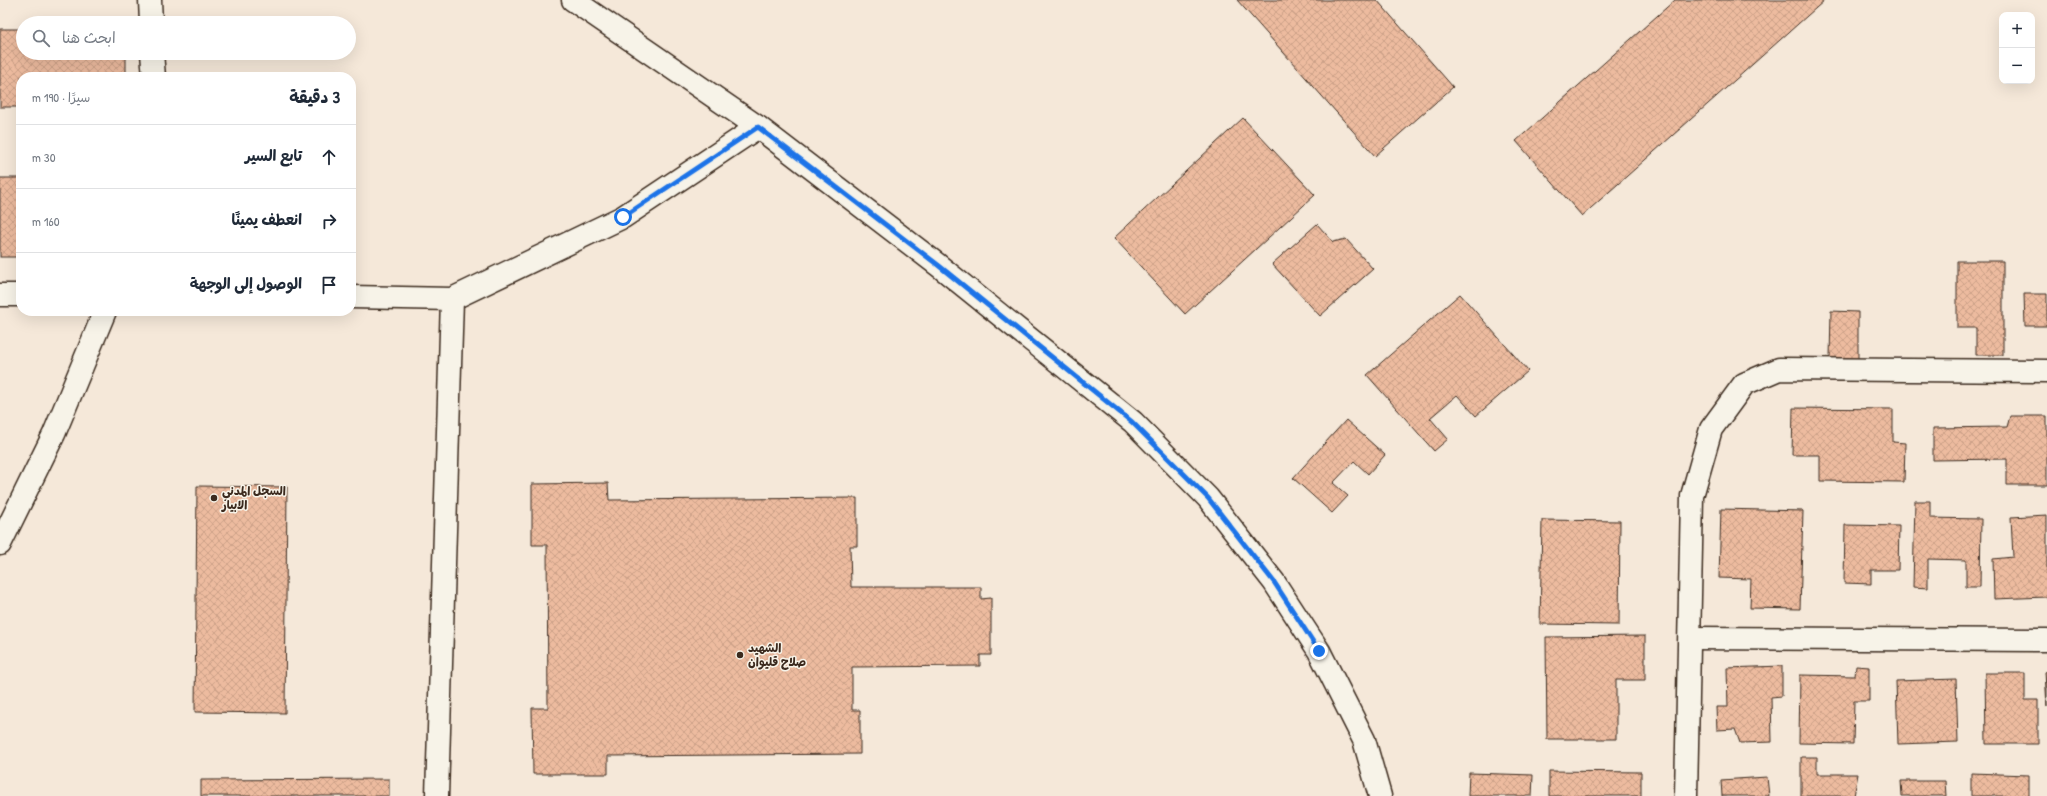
<!DOCTYPE html>
<html lang="ar">
<head>
<meta charset="utf-8">
<style>
	body { margin:0; font-family:"Patrick Hand","Playpen Sans Arabic",sans-serif; background:#f6f6f7; color:#1f2937; direction:rtl }
	.controls { position:absolute; right:12px; top:12px; display:grid; overflow:hidden; border-radius:8px; box-shadow:0 4px 16px #0002 }
	.controls button { width:36px; height:36px; display:grid; place-items:center; padding:0; border:0; border-bottom:1px solid #e0e1e3; background:#fff; color:#1f2937; font:20px sans-serif }
	.stop { position:absolute; width:12px; height:12px; margin:-9px; border:3px solid #1a73e8; border-radius:50%; background:#fff }
	.stop.end { background:#1a73e8; border-color:#fff; box-shadow:0 1px 4px #0008 }
	.list { margin:0; padding:0; list-style:none }
	h2 { display:flex; justify-content:space-between; align-items:center; height:52px; margin:0; padding:0 16px; font-size:17px }
	h2 small { font-size:13px; font-weight:400; color:#747a83 }
	.list li { display:grid; grid-template-columns:26px 1fr auto; gap:12px; align-items:center; box-sizing:border-box; height:64px; padding:0 16px; border-top:1px solid #e0e1e3 }
	.list b { display:block; font-size:15px; white-space:nowrap }
	.list em { font-size:13px; font-style:normal; color:#747a83 }
	.icon { flex:none; width:22px; height:22px; fill:none; stroke:currentColor; stroke-width:2; stroke-linecap:round; stroke-linejoin:round }
	.map { position:relative; flex:none; width:2047px; height:796px; overflow:hidden; direction:ltr }
	.search { position:absolute; background:#fff; box-shadow:0 4px 16px #0002; left:16px; top:16px; width:340px; height:44px; display:flex; align-items:center; gap:10px; box-sizing:border-box; padding:0 14px; border-radius:22px; color:#747a83; font-size:15px }
	.panel { position:absolute; background:#fff; box-shadow:0 4px 16px #0002; left:16px; top:72px; width:340px; height:244px; border-radius:16px; direction:rtl }
	.map>svg:first-child { display:block }
	.building { fill:url(#building-cross-hatch); stroke:#3b2a1e }
	.lines { fill:none; stroke-linecap:round; stroke-linejoin:round }
	.street-casing { stroke:#3b2a1e; stroke-width:25 }
	.street { stroke:#f7f3e8; stroke-width:22 }
	.route { stroke:#1a73e8; stroke-width:5 }
	.poi-dot { fill:#3b2a1e; stroke:#f7f3e8; stroke-width:1.5 }
	.labels { text-anchor:middle; stroke-width:3; stroke-linejoin:round; paint-order:stroke }
	.poi-label { font-size:12px; font-weight:bold; fill:#3b2a1e; stroke:#f7f3e8; text-anchor:start }
</style>
</head>
<body>
<div class="map">
<svg width="2047" height="796" viewBox="0 0 2047 796">
	<defs>
		<pattern id="building-cross-hatch" width="8" height="8" patternUnits="userSpaceOnUse"><rect width="8" height="8" fill="#edbb9f"/><path d="M0 0l8 8M0 8l8-8" fill="none" stroke="#cca188"/></pattern>
	</defs>
	<rect width="100%" height="100%" fill="#f5e8d9"/>
	<filter id="ink" filterUnits="userSpaceOnUse"><feTurbulence type="fractalNoise" baseFrequency=".025" numOctaves="2"/><feDisplacementMap in="SourceGraphic" scale="8" xChannelSelector="R" yChannelSelector="G"/><feConvolveMatrix kernelMatrix="1 2 1 2 8 2 1 2 1" color-interpolation-filters="sRGB"/></filter>
	<g filter="url(#ink)">
		<g class="building">
			<path d="M1237 0H1377L1453 87 1375 156Z"/>
			<path d="M1675 0H1825L1582 216 1516 141Z"/>
			<path d="M0 29H23V53H126V77H21V107H0Z"/>
			<path d="M1243 118 1315 195 1185 314 1114 238Z"/>
			<rect x="0" y="178" width="21" height="79"/>
			<path d="M1317 224 1333 242 1346 239 1373 269 1320 316 1272 264Z"/>
			<path d="M1957 261H2003V355H1976V328H1957Z"/>
			<path d="M1460 294 1528 371 1476 416 1457 395 1430 418 1448 439 1434 451 1367 375Z"/>
			<path d="M2024 294H2047V326H2025Z"/>
			<path d="M1831 311 1858 312V359L1830 358Z"/>
			<path d="M1793 408 1893 409V442L1905 443 1904 482 1820 481V455H1792Z"/>
			<path d="M2010 416H2047V485H2007V459L1933 460V428L2007 427Z"/>
			<path d="M1346 420 1385 455 1368 474 1354 461 1333 483 1348 496 1332 513 1293 478Z"/>
			<path d="M608 483 609 500 857 498V546H850L851 587H981V599L991 598V655H980V666L852 667V710H860V754L608 756V774H533L532 708H548L547 545H532V484Z"/>
			<path d="M197 486 287 487 285 713 195 712Z"/>
			<path d="M1915 501H1930V518L1981 519 1980 587H1966V560L1928 559V588L1913 587Z"/>
			<path d="M1721 509 1803 511 1800 609 1750 608 1751 579 1719 578Z"/>
			<path d="M2047 515V597L1994 599 1993 559 2013 557 2011 517Z"/>
			<path d="M1542 520 1620 521 1619 625 1540 624Z"/>
			<path d="M1845 525 1899 526 1898 570H1871V584L1844 583Z"/>
			<path d="M1645 636V680H1616V739H1547L1546 637Z"/>
			<path d="M1782 666V696L1771 697 1772 742 1740 743 1735 729 1717 730 1716 707H1728L1727 668Z"/>
			<path d="M1856 666 1869 667V701H1854L1853 744 1799 743 1800 675 1855 676Z"/>
			<path d="M2047 671V707L2045 672Z"/>
			<path d="M1985 673H2025V700H2038V744H1986Z"/>
			<path d="M1956 679 1958 742 1898 744 1896 681Z"/>
			<path d="M1801 757H1817V774H1858L1854 796H1801Z"/>
			<path d="M1549 771 1641 772V796H1549Z"/>
			<path d="M1469 773 1533 775 1532 796H1468Z"/>
			<path d="M1971 773 2029 775V796H1971Z"/>
			<path d="M1767 777 1769 796H1722L1721 780Z"/>
			<path d="M389 779V796H201V780Z"/>
			<path d="M1901 781H1945L1946 796H1902Z"/>
		</g>
		<g class="lines">
			<g class="street-casing">
				<g id="street">
					<path d="M150 0 151 23"/>
					<path d="M573 0 758 127 938 265 1133 422 1208 498 1274 582 1319 651 1364 740 1380 796"/>
					<path d="M152 53 154 77"/>
					<path d="M0 295H21"/>
					<path d="M351 297 452 299 623 217 758 127"/>
					<path d="M0 544 54 434 105 311"/>
					<path d="M1690 638 2047 640"/>
					<path d="M437 796 452 299"/>
					<path d="M1686 796 1692 496 1711 429 1744 384 1779 369 2047 371"/>
				</g>
			</g>
			<use href="#street" class="street"/>
		</g>
	</g>
	<g class="lines" filter="url(#ink)">
		<path class="route" d="M623 217 758 127 938 265 1132 422 1208 498 1274 582 1319 651"/>
	</g>
	<g class="poi-dot">
		<circle cx="214" cy="498" r="4"/>
		<circle cx="740" cy="655" r="4"/>
	</g>
	<g class="labels">
		<g class="poi-label">
			<text x="222" y="495">السجل المدني<tspan x="222" dy="14">الابيار</tspan></text>
			<text x="748" y="652">الشهيد<tspan x="748" dy="14">صلاح قليوان</tspan></text>
		</g>
	</g>
</svg>
<div class="controls">
<button>+</button>
<button>−</button>
</div>
<div class="stop" style="left:623px;top:217px"></div>
<div class="stop end" style="left:1319px;top:651px"></div>
<div class="search"><svg class="icon" aria-label="search" viewBox="0 0 24 24"><circle cx="10" cy="10" r="6"/><path d="M15 15l6 6"/></svg>ابحث هنا</div>
<section class="panel">
<h2>3 دقيقة<small>سيرًا · 190 m</small></h2>
<ul class="list">
<li><svg class="icon" aria-label="ahead" viewBox="0 0 24 24"><path d="M12 20V5M6 11l6-6 6 6"/></svg><div><b>تابع السير</b></div><em>30 m</em></li>
<li><svg class="icon" aria-label="right" viewBox="0 0 24 24"><path d="M7 20v-9h11M14 6l5 5-5 5"/></svg><div><b>انعطف يمينًا</b></div><em>160 m</em></li>
<li><svg class="icon" aria-label="arrive" viewBox="0 0 24 24"><path d="M6 21V4h12l-3 4 3 4H6"/></svg><div><b>الوصول إلى الوجهة</b></div></li>
</ul>
</section>
</div>
</body>
</html>
